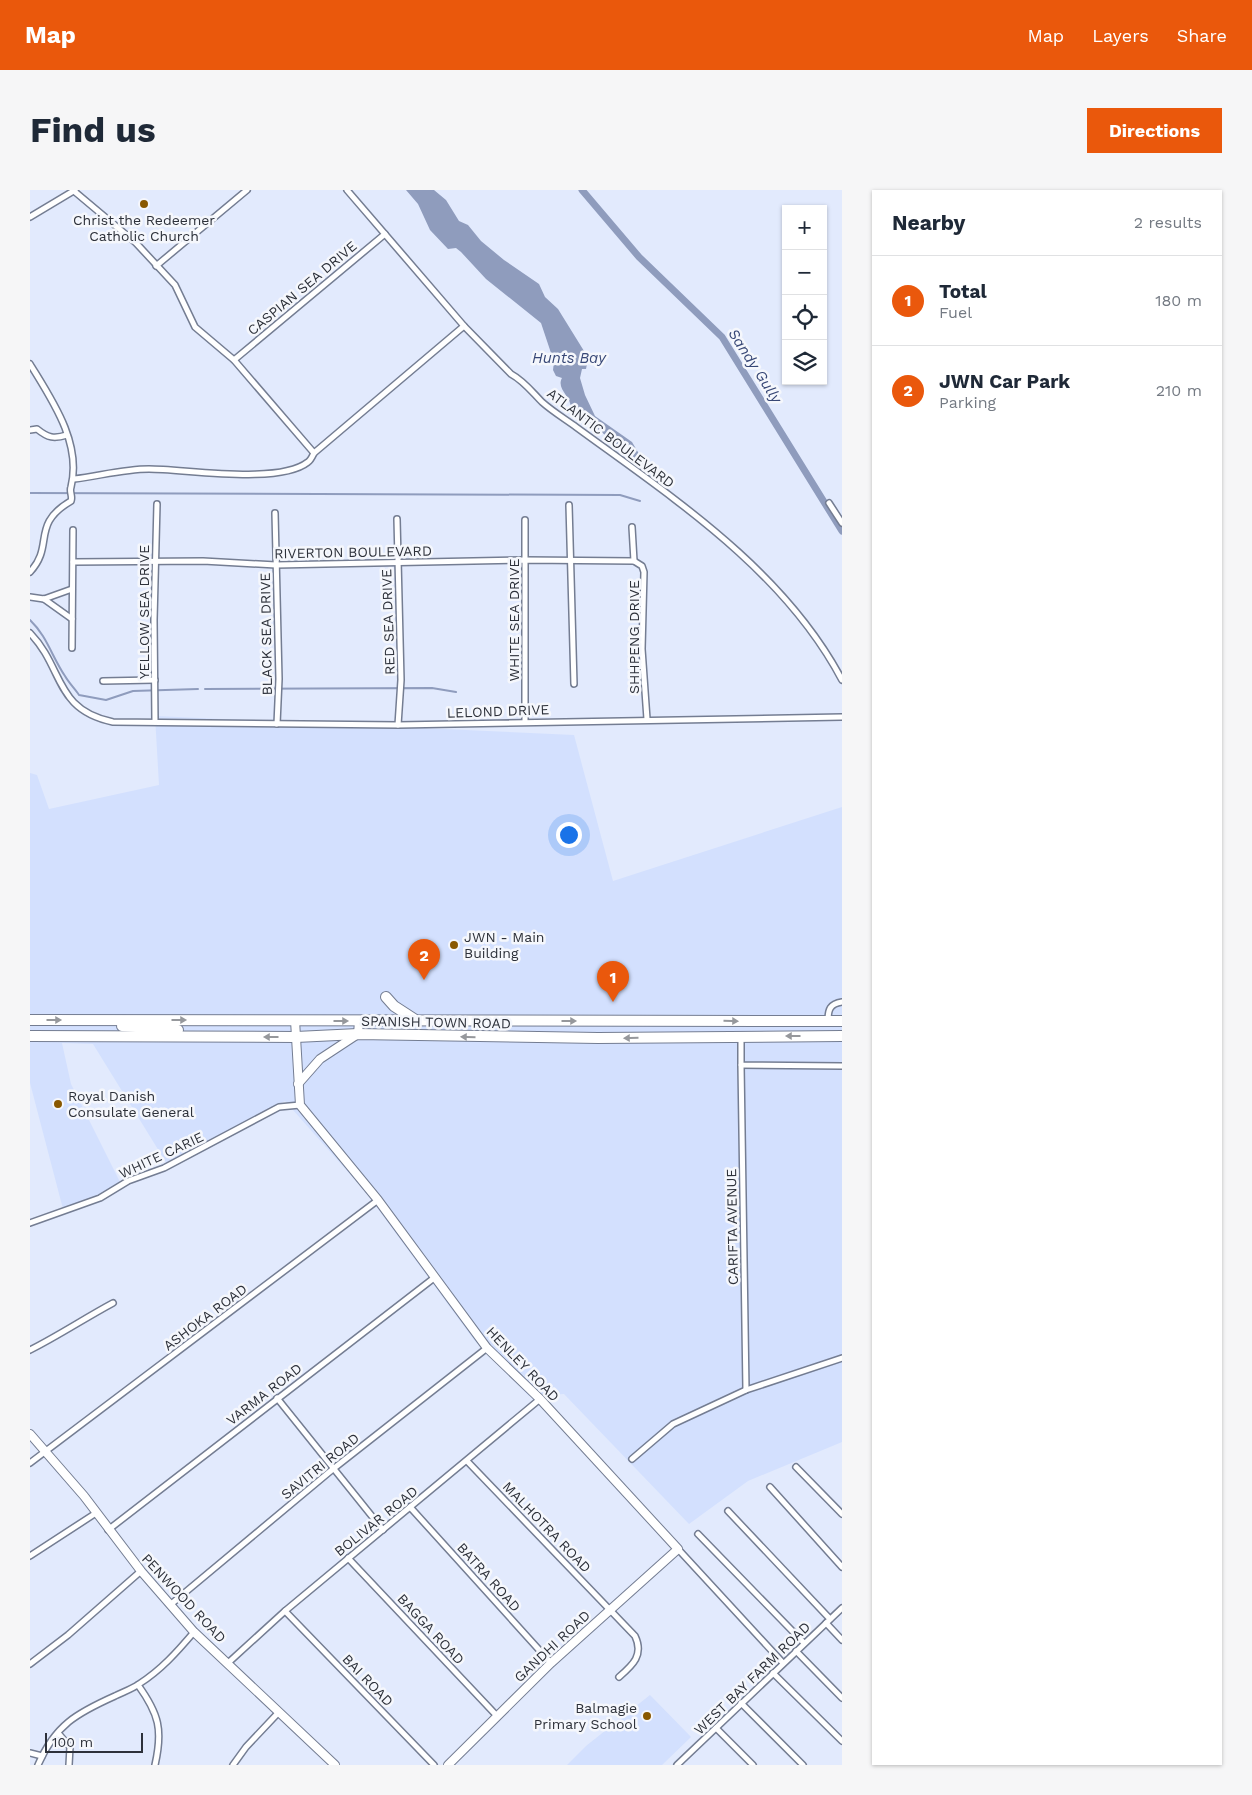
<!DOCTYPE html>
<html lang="en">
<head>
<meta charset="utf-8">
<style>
  :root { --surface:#fff; --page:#f6f6f7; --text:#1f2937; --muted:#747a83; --line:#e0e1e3; --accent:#ea580c }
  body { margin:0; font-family:"Work Sans",sans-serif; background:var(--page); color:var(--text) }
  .controls { position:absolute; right:15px; top:15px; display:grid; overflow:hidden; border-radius:0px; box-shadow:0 1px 4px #0004 }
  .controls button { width:45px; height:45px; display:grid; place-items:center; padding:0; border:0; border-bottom:1px solid var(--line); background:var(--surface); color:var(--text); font:25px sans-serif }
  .scale { position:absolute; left:15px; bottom:12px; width:98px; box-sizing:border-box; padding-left:5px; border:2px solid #2d313a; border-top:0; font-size:14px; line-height:18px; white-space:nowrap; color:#2d313a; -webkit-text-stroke:4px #f5f7fc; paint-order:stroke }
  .you { position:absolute; left:538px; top:644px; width:18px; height:18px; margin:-12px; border:4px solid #fff; border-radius:50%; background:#1a73e8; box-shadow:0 0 0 8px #1a73e833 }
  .badge { display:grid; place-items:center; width:32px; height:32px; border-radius:50%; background:var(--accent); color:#fff; font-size:16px; font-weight:700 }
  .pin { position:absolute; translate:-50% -41px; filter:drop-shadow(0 1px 2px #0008) }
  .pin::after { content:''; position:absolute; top:26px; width:18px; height:15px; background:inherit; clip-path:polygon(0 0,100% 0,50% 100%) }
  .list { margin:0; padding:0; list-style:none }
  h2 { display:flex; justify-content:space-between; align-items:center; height:65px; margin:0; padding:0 20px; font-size:21px }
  h2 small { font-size:16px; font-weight:400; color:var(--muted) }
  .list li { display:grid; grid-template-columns:32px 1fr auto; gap:15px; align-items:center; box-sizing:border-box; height:90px; padding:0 20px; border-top:1px solid var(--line) }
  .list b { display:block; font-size:19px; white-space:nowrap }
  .list p { margin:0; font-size:16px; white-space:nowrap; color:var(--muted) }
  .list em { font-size:16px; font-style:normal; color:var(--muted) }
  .icon { flex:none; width:28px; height:28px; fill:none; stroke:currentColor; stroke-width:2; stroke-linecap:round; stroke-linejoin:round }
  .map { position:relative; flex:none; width:812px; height:1575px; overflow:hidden; border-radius:0px }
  header { display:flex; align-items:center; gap:30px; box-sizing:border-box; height:70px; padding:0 25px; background:var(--accent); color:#fff }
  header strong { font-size:24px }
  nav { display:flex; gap:28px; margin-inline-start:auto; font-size:18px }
  .intro { display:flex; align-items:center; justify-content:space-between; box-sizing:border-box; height:120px; padding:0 30px }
  h1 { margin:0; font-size:35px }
  .button { padding:12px 22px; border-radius:0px; background:var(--accent); color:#fff; font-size:18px; font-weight:700 }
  main { display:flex; gap:30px; padding:0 30px }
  aside { flex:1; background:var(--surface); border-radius:0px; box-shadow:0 1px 4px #0004 }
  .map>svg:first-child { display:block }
</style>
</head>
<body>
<header>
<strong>Map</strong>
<nav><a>Map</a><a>Layers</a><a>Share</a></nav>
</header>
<div class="intro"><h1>Find us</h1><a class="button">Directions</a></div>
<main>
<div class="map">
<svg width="812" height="1575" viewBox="0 0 812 1575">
  <rect width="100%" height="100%" fill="#e2eafd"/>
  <g fill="#d3e0fe">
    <polygon points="125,526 544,545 583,691 812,617 812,1252 718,1291 659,1334 534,1204 499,1206 444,1150 334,1000 255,911 137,974 63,854 32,853 41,894 92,996 33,1019 0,893 0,583 7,585 19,619 129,595"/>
    <polygon points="620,1505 661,1547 632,1575 537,1575 556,1556"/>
  </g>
  <path fill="#8f9cbd" d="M376 0H404L416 10 429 31 438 35 451 51 474 70 509 94 515 107 528 119 554 161 557 174 556 179H552L550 188 555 205 565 226 602 252 618 279 541 218C541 206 526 199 532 188L526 186 523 180 524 172 511 133 456 89 431 62 426 58 418 59 400 40 388 14Z"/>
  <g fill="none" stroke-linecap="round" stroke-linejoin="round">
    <g stroke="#8f9cbd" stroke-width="2">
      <polyline points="0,303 590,305 610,311"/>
      <path d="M0 430C17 446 22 467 35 486 39 493 45 499 49 505L76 510 103 501 168 499"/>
      <polyline points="175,499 402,498 426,502"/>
    </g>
    <polyline stroke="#8f9cbd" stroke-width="7" points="552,0 609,67 692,147 812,341"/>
    <g stroke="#747d92" stroke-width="8">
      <g id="street">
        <path d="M317 0 434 136 481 184C494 191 502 202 512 212 522 221 535 229 546 237 643 308 754 380 812 490"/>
        <polyline points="44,1 106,53 145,95 165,137 204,170 284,263"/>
        <polyline points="0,27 45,0"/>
        <polyline points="126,76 217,0"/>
        <polyline points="204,170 355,44"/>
        <path d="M0 174C22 210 52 253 41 297 39 302 43 306 41 311 0 335 25 355 0 382"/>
        <path d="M0 240 7 239C18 248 24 249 37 245"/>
        <path d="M44 289C69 286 94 279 119 279 156 279 249 295 278 272 281 270 283 265 284 263L434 136"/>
        <polyline points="799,313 812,333"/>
        <polyline points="539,315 544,494"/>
        <polyline points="245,323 249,489 247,534"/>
        <polyline points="367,329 371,490 368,535"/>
        <polyline points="602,337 604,371"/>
        <polyline points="43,372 173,371 246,375 495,370 604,371 612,376 614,382 612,459 617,529"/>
        <polyline points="0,407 14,409 42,399"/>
        <polyline points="14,409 42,429"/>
        <path d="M0 443C34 478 24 520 83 532L368 535 812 527"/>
        <polyline points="42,458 43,340"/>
        <polyline points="73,491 125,490"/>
        <polyline points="495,531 495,330"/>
        <polyline points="125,532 124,430 127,314"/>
        <path d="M798 831C798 819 800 814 812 812"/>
        <polyline points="711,847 711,875 812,876"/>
        <polyline points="711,875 716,1200"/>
        <polyline points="0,1033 70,1008 98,991 134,978 249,917 270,915"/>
        <path d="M0 1160C28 1146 55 1128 83 1113"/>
        <polyline points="247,1208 353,1340"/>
        <polyline points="602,1269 643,1234 716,1200 812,1168"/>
        <path d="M437 1271 605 1446C614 1465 603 1475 589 1487"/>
        <polyline points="0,1273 348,1010"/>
        <polyline points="766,1277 812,1324"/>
        <polyline points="740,1297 812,1377"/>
        <polyline points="380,1317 521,1473"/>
        <polyline points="698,1321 800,1429"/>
        <polyline points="78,1340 404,1088"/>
        <polyline points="668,1344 774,1453"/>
        <polyline points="648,1359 753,1473"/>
        <polyline points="0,1366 66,1323"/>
        <polyline points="318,1368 467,1526"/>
        <polyline points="140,1415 303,1279 457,1158"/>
        <polyline points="255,1421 404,1575"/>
        <polyline points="796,1433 812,1450"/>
        <polyline points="766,1461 812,1508"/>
        <polyline points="198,1473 255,1421 510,1209"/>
        <polyline points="0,1474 38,1445 111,1381"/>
        <polyline points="743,1483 812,1551"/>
        <path d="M108 1495C129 1524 133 1540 125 1575"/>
        <polyline points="711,1513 773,1575"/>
        <polyline points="686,1538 723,1575"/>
        <polyline points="28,1543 40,1557 39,1575"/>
        <polyline points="0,1563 12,1566"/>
        <path d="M8 1575C25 1535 47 1523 85 1506 93 1502 102 1499 109 1494 131 1480 147 1462 164 1442"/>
        <polyline points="203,1575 216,1557 249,1522"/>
        <polyline points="647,1575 812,1418"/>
      </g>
    </g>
    <g stroke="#747d92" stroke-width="10">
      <g id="secondary">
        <polyline points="265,830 270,915 348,1010 457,1158 510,1209 648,1359 521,1473 418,1575"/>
        <polyline points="268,894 290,869 328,844 329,831"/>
        <polyline points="0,1244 54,1306 111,1381 164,1442 305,1575"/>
      </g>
    </g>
    <g stroke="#747d92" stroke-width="12">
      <g id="highway">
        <polyline points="356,807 364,816 384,829"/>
        <polyline points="0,830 812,831"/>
        <polyline points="92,836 148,840"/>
        <polyline points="0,846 266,847 328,844 568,848 812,846"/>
      </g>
    </g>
    <use href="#street" stroke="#fff" stroke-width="5"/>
    <use href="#secondary" stroke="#fff" stroke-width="8"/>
    <use href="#highway" stroke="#fff" stroke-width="10"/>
  </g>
  <defs><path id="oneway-solid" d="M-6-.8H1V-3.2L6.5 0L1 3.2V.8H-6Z" transform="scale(1.25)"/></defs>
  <g fill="#96989c">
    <use href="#oneway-solid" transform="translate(24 830)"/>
    <use href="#oneway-solid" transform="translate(149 830)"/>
    <use href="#oneway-solid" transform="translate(311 831)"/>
    <use href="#oneway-solid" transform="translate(539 831)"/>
    <use href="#oneway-solid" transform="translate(701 831) rotate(1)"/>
    <use href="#oneway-solid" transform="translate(763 846) rotate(180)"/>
    <use href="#oneway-solid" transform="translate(241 847) rotate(-180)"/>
    <use href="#oneway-solid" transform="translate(438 847) rotate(-179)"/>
    <use href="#oneway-solid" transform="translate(601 848) rotate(179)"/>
  </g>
  <g fill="#895800" stroke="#f5f7fc" stroke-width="2">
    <circle cx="114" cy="14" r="5"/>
    <circle cx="424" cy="755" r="5"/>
    <circle cx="28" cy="914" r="5"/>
    <circle cx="617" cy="1526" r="5"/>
  </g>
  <g text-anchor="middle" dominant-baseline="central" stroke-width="5" stroke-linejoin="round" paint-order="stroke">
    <g font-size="14" fill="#2d313a" stroke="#f5f7fc" text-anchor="start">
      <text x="114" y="30" text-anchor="middle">Christ the Redeemer<tspan x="114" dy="16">Catholic Church</tspan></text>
      <text x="434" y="747">JWN - Main<tspan x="434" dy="16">Building</tspan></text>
      <text x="38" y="906">Royal Danish<tspan x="38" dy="16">Consulate General</tspan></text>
      <text x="607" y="1518" text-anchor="end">Balmagie<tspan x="607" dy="16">Primary School</tspan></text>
    </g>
    <g font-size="14" fill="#2d313a" stroke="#f5f7fc">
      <text transform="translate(272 98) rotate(-40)">CASPIAN SEA DRIVE</text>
      <text transform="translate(581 248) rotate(37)">ATLANTIC BOULEVARD</text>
      <text transform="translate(323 362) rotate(-1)">RIVERTON BOULEVARD</text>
      <text transform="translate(114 422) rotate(-90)">YELLOW SEA DRIVE</text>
      <text transform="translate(484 430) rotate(-90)">WHITE SEA DRIVE</text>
      <text transform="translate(358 432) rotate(-92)">RED SEA DRIVE</text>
      <text transform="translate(236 444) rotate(-91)">BLACK SEA DRIVE</text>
      <text transform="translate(604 447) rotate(-90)">SHHPENG DRIVE</text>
      <text transform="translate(468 521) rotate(-2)">LELOND DRIVE</text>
      <text transform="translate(406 832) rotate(1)">SPANISH TOWN ROAD</text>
      <text transform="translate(131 965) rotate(-25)">WHITE CARIE</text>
      <text transform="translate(702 1037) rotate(-91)">CARIFTA AVENUE</text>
      <text transform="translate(175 1127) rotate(-37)">ASHOKA ROAD</text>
      <text transform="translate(493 1174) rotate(46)">HENLEY ROAD</text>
      <text transform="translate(234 1204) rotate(-38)">VARMA ROAD</text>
      <text transform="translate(290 1276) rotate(-39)">SAVITRI ROAD</text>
      <text transform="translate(346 1331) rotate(-39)">BOLIVAR ROAD</text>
      <text transform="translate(517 1337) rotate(46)">MALHOTRA ROAD</text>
      <text transform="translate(459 1387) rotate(48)">BATRA ROAD</text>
      <text transform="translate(154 1408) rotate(47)">PENWOOD ROAD</text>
      <text transform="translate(401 1439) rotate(47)">BAGGA ROAD</text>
      <text transform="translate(522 1456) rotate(-43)">GANDHI ROAD</text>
      <text transform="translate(722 1488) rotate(-44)">WEST BAY FARM ROAD</text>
      <text transform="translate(338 1490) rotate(46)">BAI ROAD</text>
    </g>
    <g font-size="15" font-style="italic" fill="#374776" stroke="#f5f7fc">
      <text x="539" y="168">Hunts Bay</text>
      <text transform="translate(725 176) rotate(57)">Sandy Gully</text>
    </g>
  </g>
</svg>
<div class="controls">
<button>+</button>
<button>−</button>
<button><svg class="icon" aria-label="locate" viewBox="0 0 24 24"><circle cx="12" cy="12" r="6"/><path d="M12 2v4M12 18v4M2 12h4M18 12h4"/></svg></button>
<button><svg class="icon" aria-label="layers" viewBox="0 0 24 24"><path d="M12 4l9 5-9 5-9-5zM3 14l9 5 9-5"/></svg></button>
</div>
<div class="scale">100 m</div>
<div class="you"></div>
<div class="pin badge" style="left:583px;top:812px">1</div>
<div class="pin badge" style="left:394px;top:790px">2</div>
</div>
<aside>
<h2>Nearby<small>2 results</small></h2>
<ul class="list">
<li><span class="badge">1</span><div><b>Total</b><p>Fuel</p></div><em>180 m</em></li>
<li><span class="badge">2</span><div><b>JWN Car Park</b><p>Parking</p></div><em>210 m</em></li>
</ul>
</aside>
</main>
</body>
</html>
